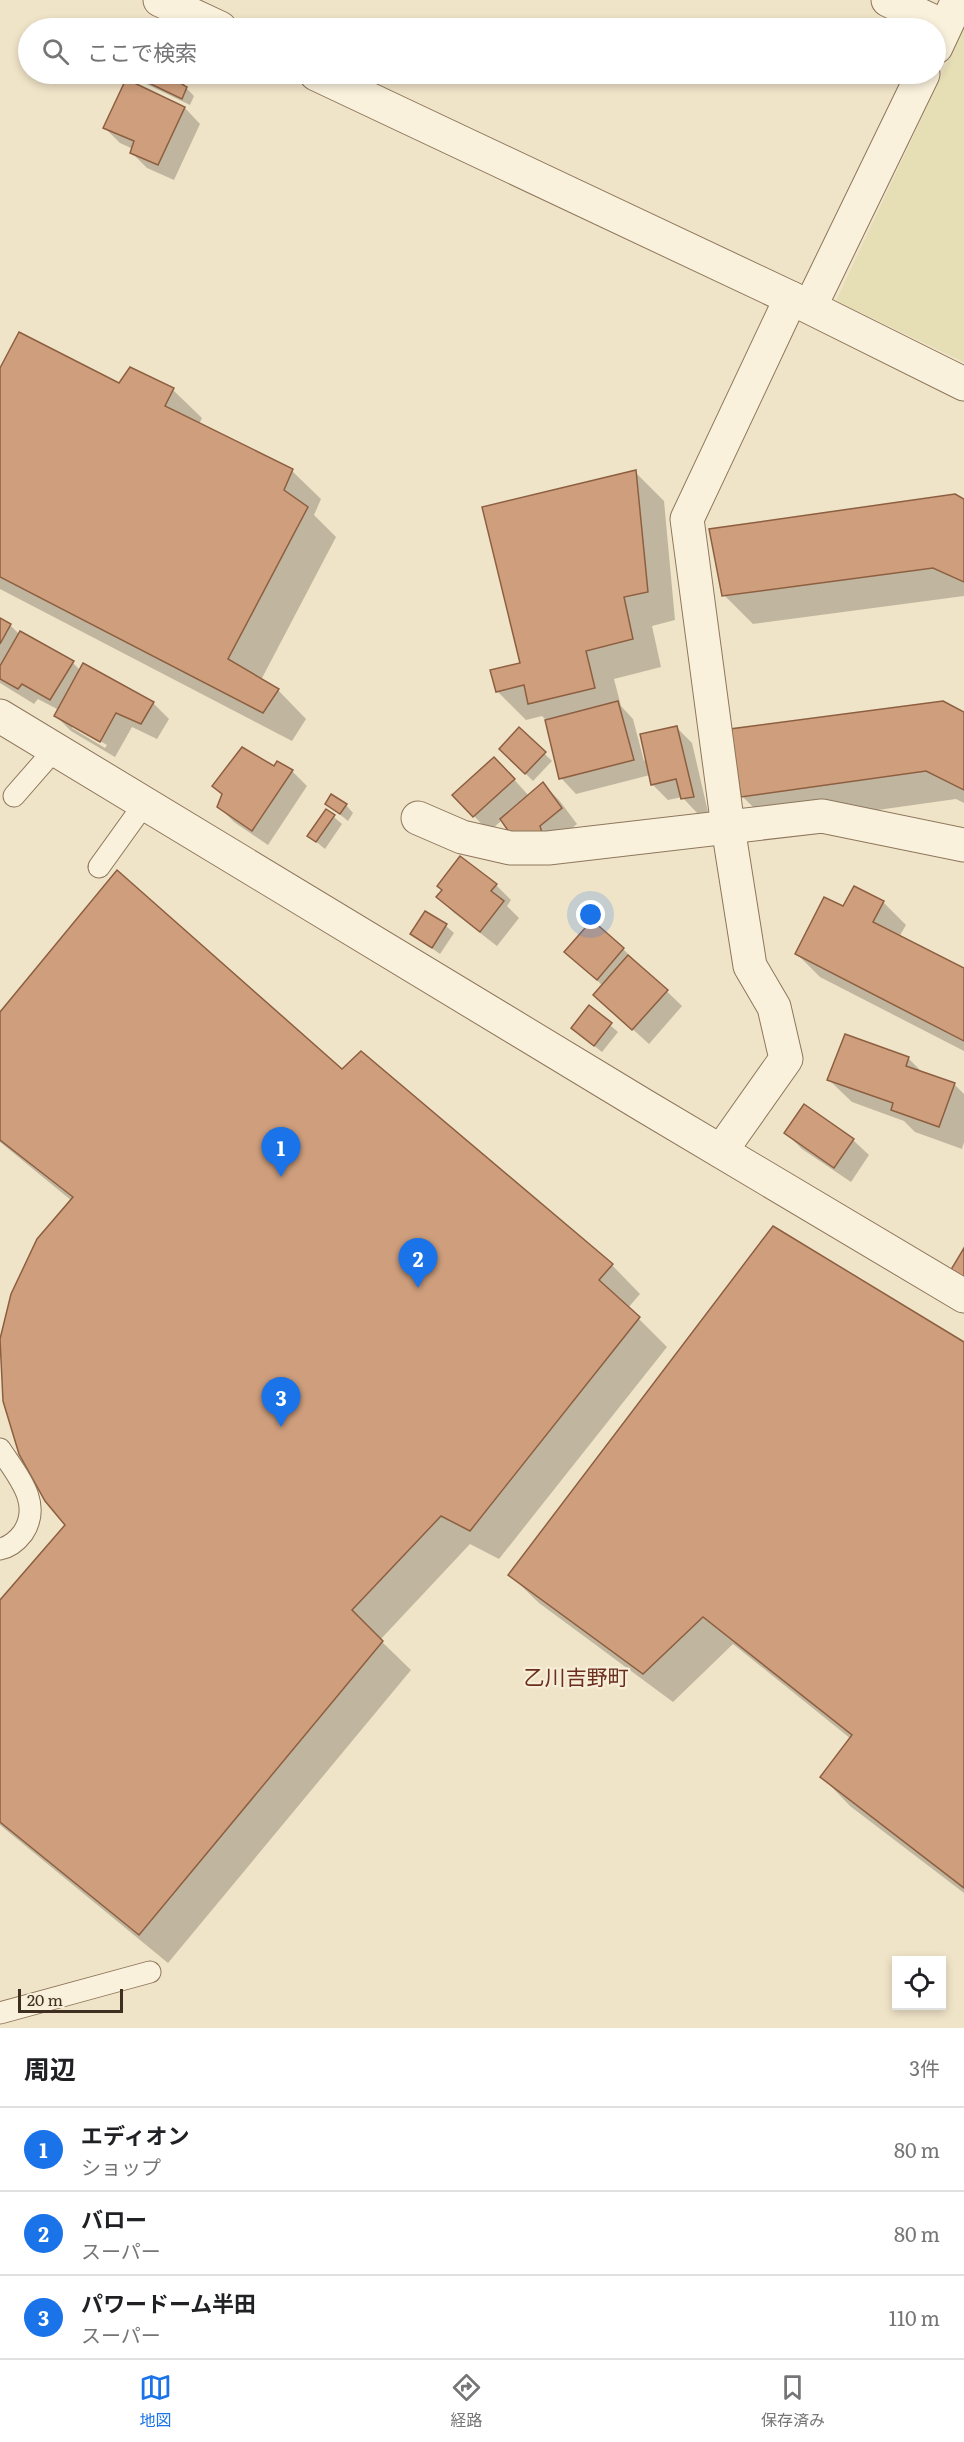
<!DOCTYPE html>
<html lang="ja">
<head>
<meta charset="utf-8">
<style>
  :root { --surface:#fff; --page:#f6f6f6; --text:#202124; --muted:#757577; --line:#e0e0e0; --accent:#1a73e8 }
  body { margin:0; font-family:Literata,"Noto Sans JP",serif; background:var(--page); color:var(--text) }
  .controls { position:absolute; right:18px; bottom:18px; display:grid; overflow:hidden; border-radius:0px; box-shadow:0 3px 9px #0003 }
  .controls button { width:54px; height:54px; display:grid; place-items:center; padding:0; border:0; border-bottom:2px solid var(--line); background:var(--surface); color:var(--text); font:30px sans-serif }
  .scale { position:absolute; left:18px; bottom:15px; width:105px; box-sizing:border-box; padding-left:6px; border:3px solid #3d2e20; border-top:0; font-size:16px; line-height:21px; white-space:nowrap; color:#3d2e20; -webkit-text-stroke:4px #f7eed8; paint-order:stroke }
  .you { position:absolute; left:591px; top:915px; width:21px; height:21px; margin:-15px; border:4px solid #fff; border-radius:50%; background:#1a73e8; box-shadow:0 0 0 9px #1a73e833 }
  .badge { display:grid; place-items:center; width:39px; height:39px; border-radius:50%; background:var(--accent); color:#fff; font-size:20px; font-weight:700 }
  .pin { position:absolute; translate:-50% -50px; filter:drop-shadow(0 2px 3px #0008) }
  .pin::after { content:''; position:absolute; top:32px; width:21px; height:18px; background:inherit; clip-path:polygon(0 0,100% 0,50% 100%) }
  .list { margin:0; padding:0; list-style:none }
  h2 { display:flex; justify-content:space-between; align-items:center; height:78px; margin:0; padding:0 24px; font-size:26px }
  h2 small { font-size:20px; font-weight:400; color:var(--muted) }
  .list li { display:grid; grid-template-columns:39px 1fr auto; gap:18px; align-items:center; box-sizing:border-box; height:84px; padding:0 24px; border-top:2px solid var(--line) }
  .list b { display:block; font-size:22px; white-space:nowrap }
  .list p { margin:0; font-size:20px; white-space:nowrap; color:var(--muted) }
  .list em { font-size:20px; font-style:normal; color:var(--muted) }
  .icon { flex:none; width:33px; height:33px; fill:none; stroke:currentColor; stroke-width:2; stroke-linecap:round; stroke-linejoin:round }
  .map { position:relative; flex:none; width:964px; height:2028px; overflow:hidden }
  .search { position:absolute; background:var(--surface); box-shadow:0 3px 9px #0003; left:18px; right:18px; top:18px; height:66px; display:flex; align-items:center; gap:15px; box-sizing:border-box; padding:0 21px; border-radius:33px; color:var(--muted); font-size:22px }
  .sheet { height:330px; background:var(--surface) }
  nav { display:flex; justify-content:space-around; align-items:center; box-sizing:border-box; height:84px; border-top:2px solid var(--line); background:var(--surface); font-size:16px; color:var(--muted) }
  nav a { display:grid; justify-items:center; gap:3px }
  nav .on { color:var(--accent) }
  .map>svg:first-child { display:block }
</style>
</head>
<body>
<div class="map">
<svg width="964" height="2028" viewBox="0 0 964 2028">
  <rect width="100%" height="100%" fill="#f0e4c8"/>
  <polygon fill="#e6deb5" points="964,28 964,362 836,301"/>
  <g fill="#0003" fill-rule="evenodd">
    <polygon points="132,74 177,74 173,81 186,88 194,96 190,105 140,81"/>
    <polygon points="185,108 200,124 174,180 147,168 132,153 133,149 120,143 105,128"/>
    <polygon points="0,372 173,390 202,418 199,424 292,471 321,499 314,515 336,537 261,680 278,690 306,719 292,741 0,589"/>
    <polygon points="635,472 664,501 675,620 652,626 661,667 614,679 621,706 633,719 644,761 676,727 692,743 708,812 698,814 682,797 668,800 653,785 650,775 576,794 561,778 547,721 542,716 526,720 497,691 522,664"/>
    <polygon points="964,500 964,596 753,624 724,595"/>
    <path d="M0 619 10 625 20 635 73 663 81 671 153 703 169 719 157 739 132 727 115 757 71 731 56 716 59 710 38 699 34 704 0 683ZM72 725 107 745 105 748 72 728Z"/>
    <polygon points="964,713 964,803 956,799 771,825 742,796"/>
    <polygon points="519,729 552,761 533,781 501,749"/>
    <polygon points="274,768 292,771 307,786 268,845 234,822 218,806 223,795 214,786"/>
    <polygon points="510,775 529,796 543,784 559,800 577,824 555,842 502,820 489,832 474,816"/>
    <polygon points="327,804 346,805 353,813 348,821"/>
    <polygon points="327,811 342,824 325,849 309,836"/>
    <polygon points="496,885 511,900 507,906 519,918 497,946 453,912 438,897"/>
    <polygon points="883,902 906,925 899,937 964,970 964,1051 820,977 797,954 844,908"/>
    <polygon points="446,926 454,933 440,954 412,934"/>
    <polygon points="623,949 682,1006 649,1044 595,995 603,986 566,952"/>
    <polygon points="589,1007 618,1032 602,1052 580,1035"/>
    <polygon points="0,1014 342,1071 612,1265 640,1294 628,1308 667,1347 499,1559 470,1544 380,1640 411,1670 168,1963 0,1825 0,1603 67,1525 72,1201 0,1142"/>
    <polygon points="908,1058 923,1073 954,1084 964,1094 964,1142 962,1149 915,1132 904,1121 852,1102 829,1080"/>
    <polygon points="786,1133 853,1140 869,1155 851,1182 802,1149"/>
    <polygon points="964,1343 964,1893 850,1806 822,1777 851,1739 733,1644 673,1702 539,1603 510,1575"/>
  </g>
  <g fill="#cf9f7d" stroke="#8d5f41" stroke-width="1.5">
    <polygon points="154,20 173,28 150,28"/>
    <polygon points="130,74 165,74 187,87 182,99"/>
    <polygon points="126,79 185,107 158,165 130,153 134,141 103,128"/>
    <polygon points="19,332 119,383 130,367 174,388 165,406 293,469 284,490 308,507 228,659 279,689 263,713 0,577 0,368"/>
    <polygon points="636,470 648,592 624,597 633,639 586,651 595,688 528,704 524,685 496,692 490,670 520,663 482,507"/>
    <polygon points="955,494 964,499 964,582 933,568 722,596 709,529"/>
    <polygon points="0,618 11,624 0,644"/>
    <polygon points="20,631 74,661 50,700 22,684 18,689 0,679 0,666"/>
    <polygon points="83,663 154,702 141,724 116,713 100,742 54,716"/>
    <polygon points="618,701 634,760 559,779 545,720"/>
    <polygon points="943,701 964,712 964,790 926,771 741,797 730,729"/>
    <polygon points="677,726 694,797 681,799 676,779 651,785 640,734"/>
    <polygon points="519,727 546,752 525,774 499,749"/>
    <polygon points="242,747 274,766 277,761 293,770 252,831 217,807 222,794 212,786"/>
    <polygon points="494,757 515,779 473,817 452,795"/>
    <polygon points="543,782 562,808 540,826 544,839 516,842 500,819"/>
    <polygon points="331,794 347,804 340,814 325,804"/>
    <polygon points="326,809 335,815 316,842 307,836"/>
    <polygon points="460,856 497,884 491,891 504,901 480,932 436,897 442,890 437,886"/>
    <polygon points="117,870 342,1069 361,1051 613,1264 599,1280 640,1317 470,1531 441,1516 352,1610 383,1641 139,1935 0,1822 0,1600 65,1525 45,1501 19,1454 3,1401 0,1339 11,1294 37,1239 73,1197 0,1140 0,1012"/>
    <polygon points="854,886 884,901 873,922 964,968 964,1041 795,954 824,897 843,906"/>
    <polygon points="425,911 447,924 432,948 410,934"/>
    <polygon points="592,920 624,948 597,980 564,952"/>
    <polygon points="628,955 668,990 632,1030 593,995"/>
    <polygon points="589,1005 612,1023 594,1046 571,1028"/>
    <polygon points="845,1034 909,1057 906,1066 955,1083 939,1127 891,1110 893,1103 827,1080"/>
    <polygon points="804,1104 854,1139 834,1168 784,1133"/>
    <polygon points="773,1226 964,1342 964,1888 820,1777 852,1735 703,1617 643,1674 508,1575"/>
    <polygon points="964,1248 964,1282 949,1273"/>
  </g>
  <g fill="none" stroke-linecap="round" stroke-linejoin="round">
    <g stroke="#8d765c" stroke-width="23">
      <g id="service">
        <polyline points="14,796 55,749"/>
        <polyline points="99,867 145,803"/>
        <path d="M0 1449C17 1475 43 1503 23 1533 17 1541 10 1547 0 1549"/>
        <polyline points="0,2013 150,1972"/>
      </g>
    </g>
    <g stroke="#8d765c" stroke-width="35">
      <g id="minor">
        <polyline points="160,0 220,28"/>
        <polyline points="888,0 945,27"/>
        <polyline points="936,47 958,0"/>
        <polyline points="316,74 791,298 964,384"/>
        <polyline points="810,307 923,74"/>
        <polyline points="0,716 643,1105 964,1296"/>
        <polyline points="418,818 462,837 510,848 548,848 822,816 964,845"/>
        <polyline points="721,1151 786,1059 774,1007 750,966 728,827 687,519 791,298"/>
      </g>
    </g>
    <use href="#service" stroke="#faf1dc" stroke-width="21"/>
    <use href="#minor" stroke="#faf1dc" stroke-width="33"/>
  </g>
  <g text-anchor="middle" dominant-baseline="central" stroke-width="4.5" stroke-linejoin="round" paint-order="stroke">
    <g font-size="21" fill="#6b2e1e" stroke="#f7eed8">
      <text x="576" y="1675">乙川吉野町</text>
    </g>
  </g>
</svg>
<div class="controls">
<button><svg class="icon" aria-label="locate" viewBox="0 0 24 24"><circle cx="12" cy="12" r="6"/><path d="M12 2v4M12 18v4M2 12h4M18 12h4"/></svg></button>
</div>
<div class="scale">20 m</div>
<div class="you"></div>
<div class="pin badge" style="left:281px;top:1177px">1</div>
<div class="pin badge" style="left:418px;top:1288px">2</div>
<div class="pin badge" style="left:281px;top:1427px">3</div>
<div class="search"><svg class="icon" aria-label="search" viewBox="0 0 24 24"><circle cx="10" cy="10" r="6"/><path d="M15 15l6 6"/></svg>ここで検索</div>
</div>
<section class="sheet">
<h2>周辺<small>3件</small></h2>
<ul class="list">
<li><span class="badge">1</span><div><b>エディオン</b><p>ショップ</p></div><em>80 m</em></li>
<li><span class="badge">2</span><div><b>バロー</b><p>スーパー</p></div><em>80 m</em></li>
<li><span class="badge">3</span><div><b>パワードーム半田</b><p>スーパー</p></div><em>110 m</em></li>
</ul>
</section>
<nav>
<a class="on"><svg class="icon" aria-label="map" viewBox="0 0 24 24"><path d="M3 6l6-2 6 2 6-2v14l-6 2-6-2-6 2zM9 4v14M15 6v14"/></svg>地図</a>
<a><svg class="icon" aria-label="directions" viewBox="0 0 24 24"><path d="M12 3l9 9-9 9-9-9zM9 14v-3h6M13 9l2 2-2 2"/></svg>経路</a>
<a><svg class="icon" aria-label="saved" viewBox="0 0 24 24"><path d="M7 4h10v16l-5-4-5 4z"/></svg>保存済み</a>
</nav>
</body>
</html>
